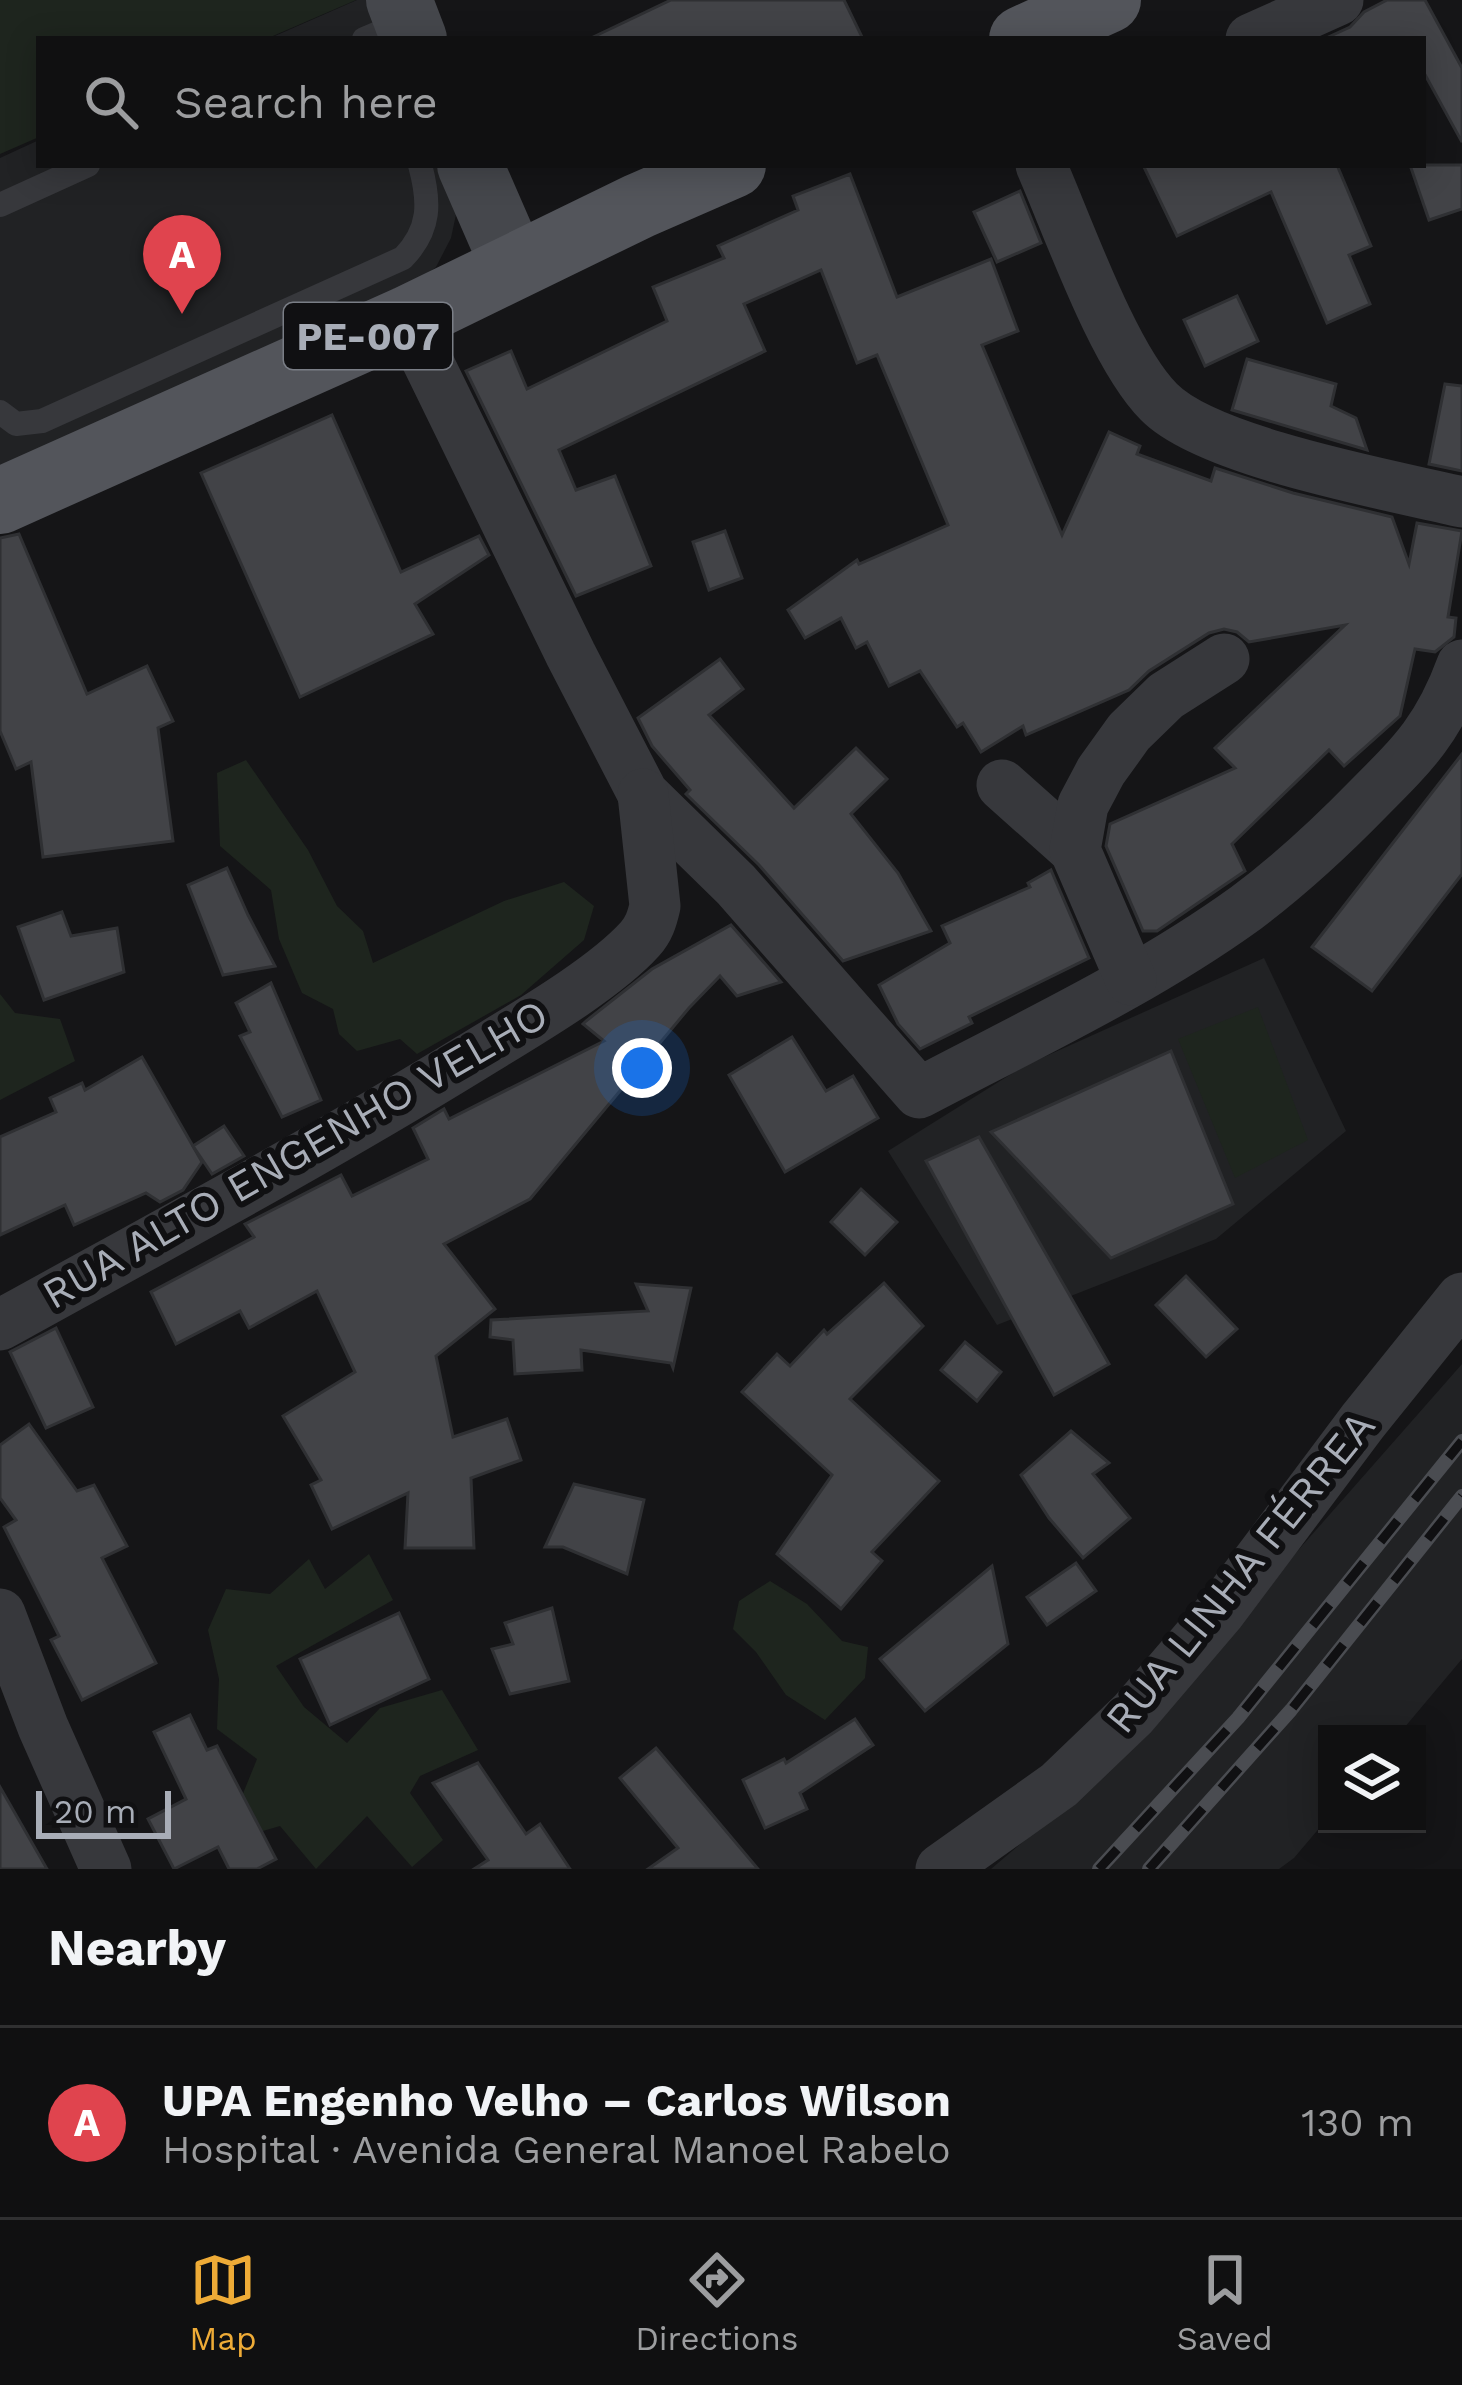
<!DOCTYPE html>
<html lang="en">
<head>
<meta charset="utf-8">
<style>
  :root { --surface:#101011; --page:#1e1e1f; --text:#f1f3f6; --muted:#9c9d9f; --line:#303031; --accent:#eeab37 }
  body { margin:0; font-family:"Work Sans",sans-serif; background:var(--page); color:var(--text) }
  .controls { position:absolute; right:36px; bottom:36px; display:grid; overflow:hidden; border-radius:0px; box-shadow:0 6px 30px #0003 }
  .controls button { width:108px; height:108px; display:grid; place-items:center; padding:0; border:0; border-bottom:3px solid var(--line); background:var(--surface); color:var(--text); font:60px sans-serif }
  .scale { position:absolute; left:36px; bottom:30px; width:135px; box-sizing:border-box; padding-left:12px; border:6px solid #a8adb7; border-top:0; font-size:33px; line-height:42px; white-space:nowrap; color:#a8adb7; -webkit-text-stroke:9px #101012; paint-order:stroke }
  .you { position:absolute; left:642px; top:1068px; width:42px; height:42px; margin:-30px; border:9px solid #fff; border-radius:50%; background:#1a73e8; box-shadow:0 0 0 18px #1a73e833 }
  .badge { display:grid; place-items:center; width:78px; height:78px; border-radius:50%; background:var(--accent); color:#fff; font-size:39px; font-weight:700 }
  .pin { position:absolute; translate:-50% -99px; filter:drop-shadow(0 3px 6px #0008) }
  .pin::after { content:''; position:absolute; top:63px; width:42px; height:36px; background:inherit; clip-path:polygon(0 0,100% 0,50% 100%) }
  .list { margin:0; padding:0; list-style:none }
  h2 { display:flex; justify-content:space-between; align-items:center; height:156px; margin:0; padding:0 48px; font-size:51px }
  h2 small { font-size:39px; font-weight:400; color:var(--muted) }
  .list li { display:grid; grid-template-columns:78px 1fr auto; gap:36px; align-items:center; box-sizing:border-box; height:192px; padding:0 48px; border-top:3px solid var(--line) }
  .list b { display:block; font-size:45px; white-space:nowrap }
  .list p { margin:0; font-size:39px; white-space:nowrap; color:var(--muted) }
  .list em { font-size:39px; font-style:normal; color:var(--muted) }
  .icon { flex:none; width:66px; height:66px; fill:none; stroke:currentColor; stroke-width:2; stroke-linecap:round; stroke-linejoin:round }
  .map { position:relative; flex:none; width:1462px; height:1869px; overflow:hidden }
  .search { position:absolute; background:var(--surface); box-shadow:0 6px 30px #0003; left:36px; right:36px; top:36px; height:132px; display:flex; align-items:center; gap:30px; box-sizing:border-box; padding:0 42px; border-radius:0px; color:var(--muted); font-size:45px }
  .sheet { height:348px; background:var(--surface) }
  nav { display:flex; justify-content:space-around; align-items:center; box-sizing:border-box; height:168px; border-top:3px solid var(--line); background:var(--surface); font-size:33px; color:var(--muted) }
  nav a { display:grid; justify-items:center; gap:6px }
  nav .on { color:var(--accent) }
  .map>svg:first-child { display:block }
</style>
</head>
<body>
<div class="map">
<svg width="1462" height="1869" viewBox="0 0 1462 1869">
  <rect width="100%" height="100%" fill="#151517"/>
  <g fill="#212224">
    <polygon points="357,0 381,0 396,39 268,39"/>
    <polygon points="39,140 39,165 450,165 458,205 451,238 436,267 410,288 0,474 0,158"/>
    <polygon points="1264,958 1346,1131 1216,1239 997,1325 888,1151 1024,1066"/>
    <polygon points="1462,1364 1462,1659 1399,1734 1327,1734 1327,1819 1294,1858 1279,1869 991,1869 1097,1779"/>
  </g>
  <g fill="#1e251e">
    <polygon points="0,0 356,0 266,39 39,39 39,137 0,154"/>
    <polygon points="246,760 308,850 337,906 363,931 373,963 504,901 564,882 594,906 584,940 521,995 417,1054 400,1039 357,1051 339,1034 333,1009 302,993 279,939 271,890 220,846 217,773"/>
    <polygon points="0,994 15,1013 60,1019 75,1061 0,1100"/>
    <polygon points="1258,1007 1308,1140 1235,1178 1178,1039"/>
    <polygon points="369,1554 393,1600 276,1666 304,1707 347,1743 380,1708 442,1690 478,1750 420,1776 410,1793 443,1840 412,1867 367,1816 316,1869 280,1826 256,1833 242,1796 257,1759 217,1729 219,1679 208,1630 226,1589 270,1594 309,1559 325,1589"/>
    <polygon points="770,1581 807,1604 842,1641 868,1647 865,1678 825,1720 786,1695 756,1652 733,1629 739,1601"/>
  </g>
  <g fill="#424347" stroke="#2f3033" stroke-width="3">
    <polygon points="671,0 844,0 863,39 589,39"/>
    <polygon points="1387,0 1425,0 1462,68 1462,142 1423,71 1423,39 1324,39 1350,27 1364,12"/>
    <polygon points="1143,165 1337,165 1371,246 1349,255 1370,304 1327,323 1271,192 1177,236"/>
    <polygon points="1410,165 1462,165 1462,209 1429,220"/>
    <polygon points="850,174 897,297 991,259 1018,331 982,345 1062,535 1109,432 1140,446 1137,454 1211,481 1215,468 1293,493 1392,517 1409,564 1417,523 1462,531 1448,617 1456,618 1454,637 1435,652 1415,649 1400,716 1344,766 1329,750 1232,844 1245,871 1157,931 1143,931 1106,846 1110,824 1235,768 1215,748 1345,625 1249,642 1237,632 1224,629 1209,633 1149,671 1129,690 1026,735 1023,726 981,752 963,723 957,727 920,671 889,686 867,642 856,648 841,618 805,638 788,610 857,560 859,564 948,525 877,355 857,363 821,270 744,304 765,351 559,450 576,490 615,476 651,566 576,596 466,371 511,351 527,389 667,321 653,287 724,258 718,246 798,210 793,196"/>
    <polygon points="1020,191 1041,243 997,262 974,212"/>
    <polygon points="1237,296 1258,341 1205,366 1184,320"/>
    <polygon points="1247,359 1336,384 1331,406 1356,418 1367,450 1232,410"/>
    <polygon points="1445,384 1462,386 1462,471 1429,464"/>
    <polygon points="332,415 401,572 479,536 489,555 415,604 433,634 300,697 201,473"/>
    <polygon points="725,531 742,578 709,590 693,542"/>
    <polygon points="19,534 87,694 147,666 173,721 158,728 173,841 43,857 31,762 16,769 0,731 0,538"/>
    <polygon points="720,659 743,689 709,715 794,808 856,748 887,779 851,814 898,873 931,931 843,961 759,865 686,794 690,790 652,746 638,718"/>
    <polygon points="1462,754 1462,874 1372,991 1312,947"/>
    <polygon points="227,868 248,915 275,966 223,975 188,885"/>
    <polygon points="1051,870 1089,958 969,1017 972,1023 920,1049 898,1024 879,985 950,943 942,926 1030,887 1028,883"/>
    <polygon points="62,912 71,936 117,928 124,972 44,1000 18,927"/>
    <polygon points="731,925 781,982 737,996 720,976 689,1008 530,1199 444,1244 495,1309 436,1356 453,1437 507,1419 521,1460 471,1478 474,1548 405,1548 408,1493 332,1529 311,1485 321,1480 283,1416 355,1372 317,1291 249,1328 240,1311 176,1344 151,1292 254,1237 245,1224 341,1175 352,1196 428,1159 413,1128 444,1109 449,1119 604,1041 583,1024 586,1021 652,969"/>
    <polygon points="271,983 321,1100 282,1117 240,1036 250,1032 236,1003"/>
    <polygon points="792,1037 826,1091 853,1076 878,1118 785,1172 729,1075"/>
    <polygon points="1171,1051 1233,1204 1111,1258 991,1132"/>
    <polygon points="142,1057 202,1162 183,1190 160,1202 146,1193 74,1225 65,1205 0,1235 0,1137 56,1112 50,1098 82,1083 85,1090"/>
    <polygon points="224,1126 244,1156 212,1174 193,1146"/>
    <polygon points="979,1137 1109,1364 1054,1395 926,1161"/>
    <polygon points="861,1189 897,1222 865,1255 831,1222"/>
    <polygon points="1186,1276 1237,1329 1206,1357 1156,1305"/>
    <polygon points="884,1283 923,1326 850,1399 939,1481 872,1552 882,1561 841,1609 777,1554 832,1475 742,1392 777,1354 790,1366 824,1330 827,1334"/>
    <polygon points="636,1284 691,1288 673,1368 671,1363 581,1350 582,1370 515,1374 513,1340 490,1337 491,1320 648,1311"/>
    <polygon points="56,1328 93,1407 46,1428 10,1352"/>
    <polygon points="965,1342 1001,1372 977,1401 941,1370"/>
    <polygon points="29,1424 77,1491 94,1485 127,1546 102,1558 156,1663 82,1700 51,1640 59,1636 4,1527 16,1520 0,1498 0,1445"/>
    <polygon points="1071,1431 1109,1463 1093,1474 1130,1518 1083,1558 1049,1518 1021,1475"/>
    <polygon points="574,1484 644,1500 627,1574 563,1547 545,1547"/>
    <polygon points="1076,1563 1096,1591 1047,1625 1027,1597"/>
    <polygon points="992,1566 1008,1644 925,1711 880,1659"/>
    <polygon points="552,1608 569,1681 510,1694 492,1649 513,1644 505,1623"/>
    <polygon points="399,1613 429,1679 330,1725 300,1659"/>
    <polygon points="190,1715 207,1750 217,1746 276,1859 257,1869 229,1869 218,1847 174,1869 148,1819 186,1799 154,1732"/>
    <polygon points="855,1719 873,1745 800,1793 807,1809 765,1828 743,1780 784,1759 786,1763"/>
    <polygon points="656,1748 758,1869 648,1869 678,1848 620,1778"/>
    <polygon points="478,1763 526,1834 540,1824 570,1869 474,1869 488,1860 433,1783"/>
    <polygon points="0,1787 47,1869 0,1869"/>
  </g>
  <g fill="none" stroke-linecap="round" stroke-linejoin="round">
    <g stroke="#37383c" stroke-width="24">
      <polyline points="364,39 404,22"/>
      <polyline points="0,205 88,165"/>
      <path d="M0 412 16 424 42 421 403 258C431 229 430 202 420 165"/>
    </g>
    <g stroke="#37383c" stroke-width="51">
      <polyline points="1251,39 1338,0"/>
      <path d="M1041 165C1069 229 1113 356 1159 402 1208 452 1390 485 1462 502"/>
      <path d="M407 319 571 655 643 794 736 885 919 1093C1029 1035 1145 981 1246 908 1290 875 1331 837 1369 798 1415 752 1439 728 1462 665"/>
      <polyline points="1002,785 1075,850"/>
      <polyline points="1131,980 1075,850 1083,805 1101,771 1129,732 1166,696 1224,659"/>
      <path d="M0 1325C157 1238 316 1153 469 1059 519 1028 602 981 640 939 649 929 652 919 655 906L643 794"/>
      <polyline points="0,1614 43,1727 106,1869"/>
      <polyline points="941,1869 1059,1785 1133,1714 1220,1612 1363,1421 1462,1298"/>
    </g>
    <g stroke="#45474c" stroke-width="66">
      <polyline points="399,0 414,39"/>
      <polyline points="470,165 514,266"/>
    </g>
    <g stroke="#53555b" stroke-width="66">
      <polyline points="1022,39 1108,0"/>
      <polyline points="0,501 407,319 639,206 733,165"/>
    </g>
    <g stroke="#4a4c51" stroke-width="14">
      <g id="rail">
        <polyline points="1099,1869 1238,1718 1462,1441"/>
        <polyline points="1149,1869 1291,1710 1462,1496"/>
      </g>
    </g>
    <use href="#rail" stroke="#101012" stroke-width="9" stroke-dasharray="27" stroke-linecap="butt"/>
  </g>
  <g text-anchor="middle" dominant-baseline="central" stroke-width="12" stroke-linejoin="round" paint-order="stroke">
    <rect fill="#101012" stroke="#7a7e86" stroke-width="3" x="284" y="303" width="168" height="66" rx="9"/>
    <g font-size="39" font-weight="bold" fill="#a8adb7">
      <text x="368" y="336">PE-007</text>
    </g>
    <g font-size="42" fill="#a8adb7" stroke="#101012">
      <text transform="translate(295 1154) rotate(-30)">RUA ALTO ENGENHO VELHO</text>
      <text transform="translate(1240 1572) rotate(-51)">RUA LINHA FÉRREA</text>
    </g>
  </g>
</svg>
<div class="controls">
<button><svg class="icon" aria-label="layers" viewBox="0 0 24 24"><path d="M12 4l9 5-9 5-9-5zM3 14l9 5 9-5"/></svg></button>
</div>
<div class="scale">20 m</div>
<div class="you"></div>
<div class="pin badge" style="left:182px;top:314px;background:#e0444e">A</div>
<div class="search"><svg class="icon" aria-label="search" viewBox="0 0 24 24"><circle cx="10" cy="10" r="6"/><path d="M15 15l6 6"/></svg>Search here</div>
</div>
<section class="sheet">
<h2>Nearby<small></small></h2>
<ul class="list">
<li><span class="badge" style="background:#e0444e">A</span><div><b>UPA Engenho Velho – Carlos Wilson</b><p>Hospital · Avenida General Manoel Rabelo</p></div><em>130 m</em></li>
</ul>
</section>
<nav>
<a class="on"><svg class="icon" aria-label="map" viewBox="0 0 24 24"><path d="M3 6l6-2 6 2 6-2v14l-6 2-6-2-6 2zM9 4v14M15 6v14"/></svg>Map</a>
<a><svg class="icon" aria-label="directions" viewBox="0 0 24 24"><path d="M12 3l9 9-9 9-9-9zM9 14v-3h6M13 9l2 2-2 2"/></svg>Directions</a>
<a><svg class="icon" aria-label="saved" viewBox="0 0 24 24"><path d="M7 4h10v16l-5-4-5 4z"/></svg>Saved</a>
</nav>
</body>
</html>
